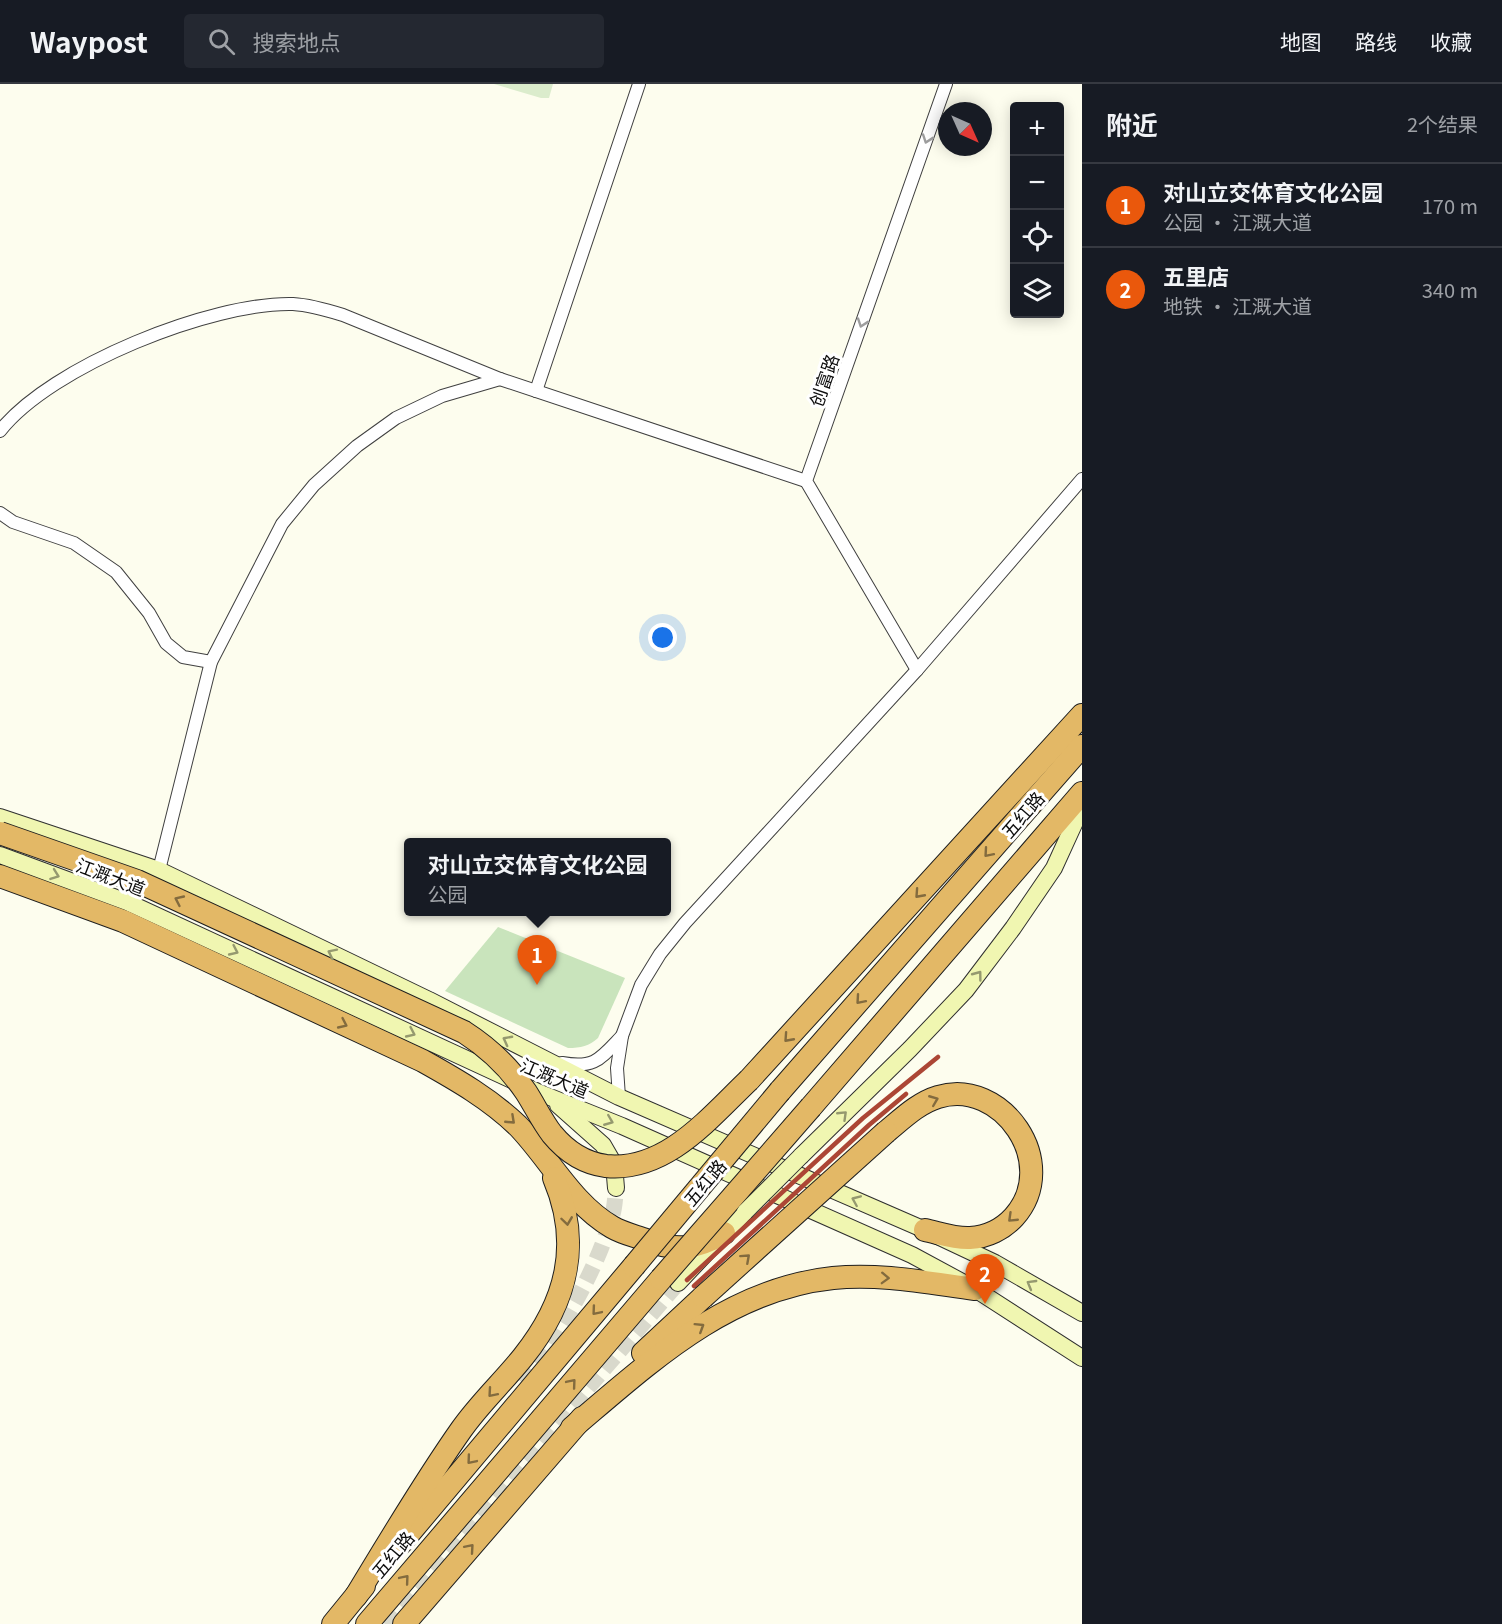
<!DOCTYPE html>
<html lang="zh">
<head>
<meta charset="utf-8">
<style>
  :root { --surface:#171b24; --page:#242831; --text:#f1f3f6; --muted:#9ea1a6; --line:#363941; --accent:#ea580c }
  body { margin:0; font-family:Georgia,"Noto Sans SC",serif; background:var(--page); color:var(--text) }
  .controls { position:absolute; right:18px; top:18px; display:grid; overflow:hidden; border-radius:6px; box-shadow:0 3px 15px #0003 }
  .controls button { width:54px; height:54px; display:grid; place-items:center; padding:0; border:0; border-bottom:2px solid var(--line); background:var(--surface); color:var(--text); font:30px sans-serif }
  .compass { position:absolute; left:938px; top:18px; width:54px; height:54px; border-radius:50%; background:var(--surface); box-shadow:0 3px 15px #0003; rotate:135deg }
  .you { position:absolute; left:663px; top:554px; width:21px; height:21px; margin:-15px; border:4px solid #fff; border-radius:50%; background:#1a73e8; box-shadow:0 0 0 9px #1a73e833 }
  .badge { display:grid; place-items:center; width:39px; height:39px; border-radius:50%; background:var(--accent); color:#fff; font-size:20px; font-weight:700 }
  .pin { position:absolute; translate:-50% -50px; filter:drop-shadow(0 2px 3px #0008) }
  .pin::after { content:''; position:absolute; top:32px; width:21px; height:18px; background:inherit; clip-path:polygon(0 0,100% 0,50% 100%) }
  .popup { position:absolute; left:404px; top:754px; width:267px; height:78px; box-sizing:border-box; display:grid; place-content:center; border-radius:6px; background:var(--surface); filter:drop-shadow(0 2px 4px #0005); font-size:20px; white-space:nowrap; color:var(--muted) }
  .popup b { font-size:22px; color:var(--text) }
  .popup::after { content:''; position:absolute; left:50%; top:100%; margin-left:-12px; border:12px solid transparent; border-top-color:var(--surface) }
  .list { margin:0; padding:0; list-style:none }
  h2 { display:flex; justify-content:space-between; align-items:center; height:78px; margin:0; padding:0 24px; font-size:26px }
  h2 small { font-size:20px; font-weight:400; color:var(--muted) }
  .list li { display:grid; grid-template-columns:39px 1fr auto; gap:18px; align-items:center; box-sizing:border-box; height:84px; padding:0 24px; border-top:2px solid var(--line) }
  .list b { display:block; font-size:22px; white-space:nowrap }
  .list p { margin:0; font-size:20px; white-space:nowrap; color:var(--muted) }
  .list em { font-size:20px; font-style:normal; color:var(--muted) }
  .icon { flex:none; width:33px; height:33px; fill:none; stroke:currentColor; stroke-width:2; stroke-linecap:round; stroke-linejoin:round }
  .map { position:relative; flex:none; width:1082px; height:1540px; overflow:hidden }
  header { display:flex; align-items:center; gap:36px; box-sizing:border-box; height:84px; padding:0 30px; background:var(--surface); border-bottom:2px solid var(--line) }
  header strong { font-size:28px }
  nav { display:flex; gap:33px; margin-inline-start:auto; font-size:21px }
  .search { width:420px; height:54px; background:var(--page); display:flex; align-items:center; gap:15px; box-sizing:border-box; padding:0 21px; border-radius:6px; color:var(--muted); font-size:22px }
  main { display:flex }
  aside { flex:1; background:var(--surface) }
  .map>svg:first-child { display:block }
</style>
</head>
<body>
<header>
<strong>Waypost</strong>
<div class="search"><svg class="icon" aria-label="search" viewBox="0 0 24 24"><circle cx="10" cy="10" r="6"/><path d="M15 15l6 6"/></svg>搜索地点</div>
<nav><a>地图</a><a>路线</a><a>收藏</a></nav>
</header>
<main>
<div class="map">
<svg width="1082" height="1540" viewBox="0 0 1082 1540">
  <rect width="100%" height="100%" fill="#fdfdee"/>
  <path fill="#c9e4bc" d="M498 843 625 894 598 954C589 962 581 964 568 964L445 907Z"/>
  <polygon fill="#dbeccc" points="494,0 553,0 549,14 541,14"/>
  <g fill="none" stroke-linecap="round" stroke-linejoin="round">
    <g stroke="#d9d9cc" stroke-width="16" stroke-dasharray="16 8" stroke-linecap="butt">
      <path d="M523 1299C559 1248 595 1192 612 1132 615 1123 615 1113 616 1104"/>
      <polyline points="385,1540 678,1199"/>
    </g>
    <g stroke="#404040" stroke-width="14">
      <g id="street">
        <polyline points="536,307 639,0"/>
        <path d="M0 347C51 282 212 218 293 220 310 221 327 226 343 231L500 295 806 397"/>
        <polyline points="0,429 13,438 74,459 116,488 149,529 166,559 183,573 211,578"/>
        <polyline points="917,586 806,397 946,0"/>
        <polyline points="159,786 211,578 282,440 314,401 357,362 396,334 442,312 500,295"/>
        <polyline points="622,952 641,901 660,870 685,839 917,586 1082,395"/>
        <path d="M562 979C595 985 600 975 622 952L617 984 619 1013"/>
      </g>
    </g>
    <g stroke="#2f2f2f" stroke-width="18">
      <g id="secondary">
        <polyline points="0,733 159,786 429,916 619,1013 925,1146 995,1179 1082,1229"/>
        <polyline points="0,771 127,818 540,1009 622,1042 912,1171 975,1205 1082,1274"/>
        <polyline points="558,1021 603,1061 614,1080 616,1104"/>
        <polyline points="801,1072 910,965 966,906 1013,844 1054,784 1075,738 1082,730"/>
        <polyline points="678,1199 745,1128"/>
      </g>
    </g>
    <g stroke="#1e1e1e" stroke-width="24">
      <g id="highway">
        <path d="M0 792 123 837 423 977C457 996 490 1015 518 1042 549 1074 572 1120 612 1143 622 1149 635 1152 646 1156 677 1168 696 1165 724 1149"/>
        <polyline points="749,996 1082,631"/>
        <polyline points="780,1007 1082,662"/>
        <polyline points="811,1023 1082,709"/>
        <path d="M886 1048C902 1035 918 1019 938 1013 1001 993 1062 1079 1014 1133 1003 1145 987 1153 970 1154 956 1155 939 1149 925 1146"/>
        <polyline points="643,1269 703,1213"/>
        <path d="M572 1344C650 1278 727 1205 833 1194 880 1189 929 1199 975 1205"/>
        <polyline points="401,1459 634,1182"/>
        <path d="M356 1512C390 1456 423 1400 461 1346 479 1320 503 1298 523 1273 567 1218 582 1160 554 1094"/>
        <polyline points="333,1540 364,1502"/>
        <polyline points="367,1540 661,1195"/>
        <polyline points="404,1540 582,1334"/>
      </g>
    </g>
    <use href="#street" stroke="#fff" stroke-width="12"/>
    <use href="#secondary" stroke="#f0f6b1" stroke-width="16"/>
    <use href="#highway" stroke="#e3b866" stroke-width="22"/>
    <g stroke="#ac4635" stroke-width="4.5">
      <polyline points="687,1196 863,1034 938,973"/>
      <polyline points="694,1202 869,1041 906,1010"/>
    </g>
    <g stroke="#2f2f2f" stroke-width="18" stroke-linecap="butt">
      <polyline id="secondary-bridge" points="745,1128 801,1072"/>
    </g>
    <g stroke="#1e1e1e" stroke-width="24" stroke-linecap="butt">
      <g id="highway-bridge">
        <path d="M0 749 137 797 464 948C489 964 509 983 526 1008 535 1022 542 1037 552 1050 566 1067 583 1079 606 1082 666 1088 709 1034 749 996"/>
        <polyline points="634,1182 780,1007"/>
        <polyline points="661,1195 811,1023"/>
        <polyline points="703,1213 886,1048"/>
      </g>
    </g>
    <use href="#secondary-bridge" stroke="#f0f6b1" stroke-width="16"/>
    <use href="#highway-bridge" stroke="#e3b866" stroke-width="22"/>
  </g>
  <defs><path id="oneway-chevron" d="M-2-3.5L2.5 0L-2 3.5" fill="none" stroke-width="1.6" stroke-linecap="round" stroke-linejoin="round" transform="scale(1.5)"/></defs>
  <g stroke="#9e9e9e">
    <use href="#oneway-chevron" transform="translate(927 55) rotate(109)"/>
    <use href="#oneway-chevron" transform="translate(862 239) rotate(109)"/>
  </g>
  <g stroke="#836b3e">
    <use href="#oneway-chevron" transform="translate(988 769) rotate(131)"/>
    <use href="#oneway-chevron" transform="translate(919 810) rotate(132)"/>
    <use href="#oneway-chevron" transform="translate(179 816) rotate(-155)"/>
    <use href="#oneway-chevron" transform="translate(860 916) rotate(131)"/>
    <use href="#oneway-chevron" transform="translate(343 940) rotate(25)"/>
    <use href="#oneway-chevron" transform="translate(788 954) rotate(132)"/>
    <use href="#oneway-chevron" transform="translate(934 1016) rotate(-22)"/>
    <use href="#oneway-chevron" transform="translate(511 1036) rotate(43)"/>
    <use href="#oneway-chevron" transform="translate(1012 1134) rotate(136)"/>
    <use href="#oneway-chevron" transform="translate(567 1137) rotate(82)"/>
    <use href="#oneway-chevron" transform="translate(746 1174) rotate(-42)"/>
    <use href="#oneway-chevron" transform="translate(885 1194) rotate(2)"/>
    <use href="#oneway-chevron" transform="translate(596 1227) rotate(130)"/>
    <use href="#oneway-chevron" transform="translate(700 1243) rotate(-32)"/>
    <use href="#oneway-chevron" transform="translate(572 1299) rotate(-50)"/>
    <use href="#oneway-chevron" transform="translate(492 1309) rotate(131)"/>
    <use href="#oneway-chevron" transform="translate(471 1376) rotate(130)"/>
    <use href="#oneway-chevron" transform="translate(470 1464) rotate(-49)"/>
    <use href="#oneway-chevron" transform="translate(405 1495) rotate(-50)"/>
  </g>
  <g stroke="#95996f">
    <use href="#oneway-chevron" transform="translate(55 791) rotate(20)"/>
    <use href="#oneway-chevron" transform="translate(234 867) rotate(25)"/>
    <use href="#oneway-chevron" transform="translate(332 869) rotate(-154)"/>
    <use href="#oneway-chevron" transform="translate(978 891) rotate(-53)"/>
    <use href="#oneway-chevron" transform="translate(411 949) rotate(25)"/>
    <use href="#oneway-chevron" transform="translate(507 956) rotate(-152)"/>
    <use href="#oneway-chevron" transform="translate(843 1031) rotate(-44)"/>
    <use href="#oneway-chevron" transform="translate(609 1037) rotate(22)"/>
    <use href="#oneway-chevron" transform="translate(856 1116) rotate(-157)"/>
    <use href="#oneway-chevron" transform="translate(1031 1200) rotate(-150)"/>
  </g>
  <g text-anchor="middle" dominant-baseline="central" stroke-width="6" stroke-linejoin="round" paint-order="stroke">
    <g font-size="18" fill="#0d0d0d" stroke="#fff">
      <text transform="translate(823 296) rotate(-71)">创富路</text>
      <text transform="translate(1022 730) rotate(-49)">五红路</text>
      <text transform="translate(111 792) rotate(21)">江溉大道</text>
      <text transform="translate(555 993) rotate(23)">江溉大道</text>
      <text transform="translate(704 1098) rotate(-50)">五红路</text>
      <text transform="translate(392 1470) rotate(-50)">五红路</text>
    </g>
  </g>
</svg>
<div class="controls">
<button>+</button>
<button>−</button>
<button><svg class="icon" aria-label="locate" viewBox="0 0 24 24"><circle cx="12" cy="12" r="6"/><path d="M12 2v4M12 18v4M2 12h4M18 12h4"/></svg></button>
<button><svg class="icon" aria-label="layers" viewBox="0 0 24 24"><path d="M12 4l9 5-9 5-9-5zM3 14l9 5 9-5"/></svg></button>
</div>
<svg class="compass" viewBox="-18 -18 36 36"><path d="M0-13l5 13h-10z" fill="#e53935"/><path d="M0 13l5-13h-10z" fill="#9ea1a6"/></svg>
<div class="you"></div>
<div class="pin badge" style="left:537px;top:901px">1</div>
<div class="popup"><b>对山立交体育文化公园</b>公园</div>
<div class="pin badge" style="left:985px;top:1220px">2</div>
</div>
<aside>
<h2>附近<small>2个结果</small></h2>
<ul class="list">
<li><span class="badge">1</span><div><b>对山立交体育文化公园</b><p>公园 · 江溉大道</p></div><em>170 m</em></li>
<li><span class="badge">2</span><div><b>五里店</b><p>地铁 · 江溉大道</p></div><em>340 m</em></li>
</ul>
</aside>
</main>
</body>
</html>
